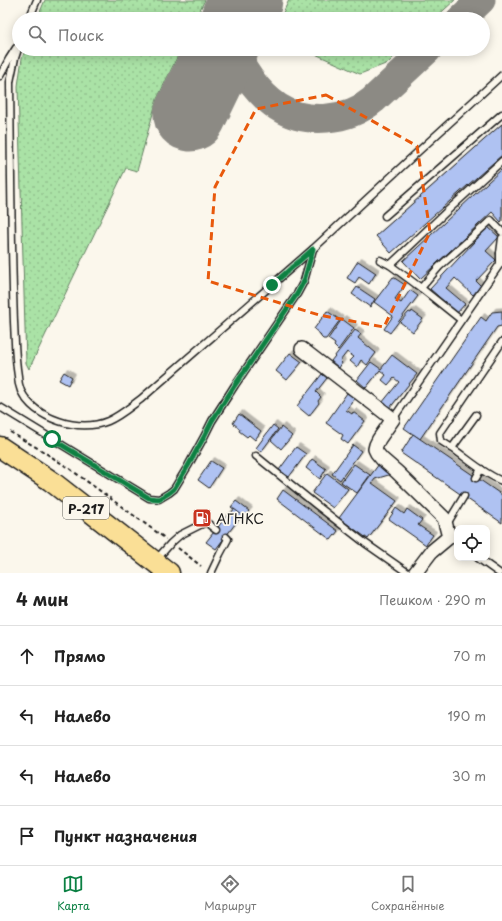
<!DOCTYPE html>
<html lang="ru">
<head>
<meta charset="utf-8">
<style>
  :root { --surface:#fff; --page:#f2f2f2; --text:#222; --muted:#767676; --line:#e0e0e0; --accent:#0b8043 }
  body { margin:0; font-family:"Playpen Sans",sans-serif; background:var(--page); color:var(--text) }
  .controls { position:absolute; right:12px; bottom:12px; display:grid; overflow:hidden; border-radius:8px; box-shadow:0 2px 10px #0003 }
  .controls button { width:36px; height:36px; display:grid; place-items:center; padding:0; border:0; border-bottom:1px solid var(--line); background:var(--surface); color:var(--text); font:20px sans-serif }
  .stop { position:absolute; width:12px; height:12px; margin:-9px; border:3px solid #0b8043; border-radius:50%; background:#fff }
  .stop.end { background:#0b8043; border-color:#fff; box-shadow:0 1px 4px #0008 }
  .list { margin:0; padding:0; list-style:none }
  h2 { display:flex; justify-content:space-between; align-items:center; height:52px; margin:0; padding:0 16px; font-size:17px }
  h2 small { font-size:13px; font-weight:400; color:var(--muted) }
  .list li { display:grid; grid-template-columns:26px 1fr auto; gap:12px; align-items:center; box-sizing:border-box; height:60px; padding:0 16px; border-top:1px solid var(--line) }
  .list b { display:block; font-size:15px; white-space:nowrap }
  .list em { font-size:13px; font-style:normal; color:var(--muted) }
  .icon { flex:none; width:22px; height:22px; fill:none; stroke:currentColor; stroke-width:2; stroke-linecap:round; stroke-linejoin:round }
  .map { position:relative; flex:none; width:502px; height:573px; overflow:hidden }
  .search { position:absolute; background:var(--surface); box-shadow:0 2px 10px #0003; left:12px; right:12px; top:12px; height:44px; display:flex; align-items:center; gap:10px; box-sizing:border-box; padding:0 14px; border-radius:22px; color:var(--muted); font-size:15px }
  .sheet { height:292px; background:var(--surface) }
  nav { display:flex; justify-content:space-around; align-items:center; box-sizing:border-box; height:56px; border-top:1px solid var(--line); background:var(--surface); font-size:11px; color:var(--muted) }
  nav a { display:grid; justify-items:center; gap:2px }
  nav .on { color:var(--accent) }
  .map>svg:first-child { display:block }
</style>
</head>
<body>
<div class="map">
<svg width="502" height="573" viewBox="0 0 502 573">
  <defs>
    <pattern id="grass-dots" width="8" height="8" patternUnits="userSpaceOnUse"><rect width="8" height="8" fill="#aae2a6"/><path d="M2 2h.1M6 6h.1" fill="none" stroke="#92c18e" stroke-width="1.8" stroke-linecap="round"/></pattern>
    <filter id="shadow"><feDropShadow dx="3.5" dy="-3.5" stdDeviation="0" flood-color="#0004"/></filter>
  </defs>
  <rect width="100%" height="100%" fill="#fbf7ec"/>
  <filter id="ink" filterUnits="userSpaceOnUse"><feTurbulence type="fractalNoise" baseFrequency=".025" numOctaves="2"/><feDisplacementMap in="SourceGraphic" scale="8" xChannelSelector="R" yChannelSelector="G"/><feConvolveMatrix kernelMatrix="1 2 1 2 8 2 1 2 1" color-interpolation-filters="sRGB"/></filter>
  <g filter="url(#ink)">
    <g fill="url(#grass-dots)" stroke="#637f61">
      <polygon points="45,0 205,0 195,19 37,19"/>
      <polygon points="289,0 455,0 434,19 280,19"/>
      <polygon points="26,49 181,49 157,99 137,171 126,168 29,369 26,363 18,86 22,58"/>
      <polygon points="304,49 402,49 388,63 360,74"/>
    </g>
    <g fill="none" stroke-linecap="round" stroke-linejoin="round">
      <g stroke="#8c8a84" stroke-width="29">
        <polyline points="238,19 242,8"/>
        <polyline points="461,19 481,0"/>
        <path d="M234 49C237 61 243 69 250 79 258 90 266 99 278 107 306 125 348 121 373 100L428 49"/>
      </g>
      <g stroke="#8c8a84" stroke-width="73">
        <polyline points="237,19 246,0"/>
        <polyline points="190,115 222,49"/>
      </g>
    </g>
    <g fill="#afc2f2" stroke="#1c1c1c" filter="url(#shadow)">
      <polygon points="502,124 502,155 391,253 376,236"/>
      <polygon points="502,169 502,221 501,222 492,212 420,279 403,261"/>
      <polygon points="488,227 499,237 486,251 496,260 476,281 481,286 473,295 455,278 446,288 465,304 457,313 430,289"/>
      <polygon points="358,261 376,273 369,284 359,277 355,283 347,278"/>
      <polygon points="393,277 405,285 395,299 401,303 410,290 418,296 390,333 384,329 393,316 374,302"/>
      <polygon points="357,287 375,299 370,307 352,294"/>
      <polygon points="327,311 340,320 326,339 323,339 321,337 320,334 314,329"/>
      <polygon points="412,311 423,319 413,332 400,322 409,312 411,313"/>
      <polygon points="502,311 502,326 497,327 420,439 404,428 481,317 486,321 492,312"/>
      <polygon points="342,319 354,328 338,350 334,346 335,344 328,339"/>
      <polygon points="355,330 361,334 358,338 376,353 367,365 361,360 357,367 350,361 354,357 347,352 340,361 342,363 339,368 331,361"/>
      <polygon points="290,353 302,362 287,380 276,371"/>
      <polygon points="392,355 417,374 389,409 382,403 399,382 394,378 388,385 382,380 386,375 380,370 366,388 357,380 371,362 381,369"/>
      <polygon points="64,372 72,377 68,385 59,380"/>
      <polygon points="322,374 327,378 316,392 321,397 318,401 319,403 309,416 297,406"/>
      <polygon points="347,393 355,398 346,410 352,414 353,412 365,421 348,444 341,439 343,435 326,423"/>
      <polygon points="239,414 261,431 255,440 249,435 247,437 239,431 240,429 233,423"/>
      <polygon points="273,425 278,429 261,452 256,448"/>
      <polygon points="281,427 292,436 281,449 271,440"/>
      <polygon points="413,434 502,495 502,523 401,453"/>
      <polygon points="353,445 361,451 340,480 332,474"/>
      <polygon points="296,447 306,454 289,477 279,470"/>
      <polygon points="312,459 326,469 320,479 306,468"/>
      <polygon points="211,461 222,468 209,488 198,480"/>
      <polygon points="354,464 370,475 357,493 341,482"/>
      <polygon points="379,464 392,474 375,479 372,483 397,501 368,539 339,518"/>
      <polygon points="327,473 348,489 333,508 312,493"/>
      <polygon points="283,490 338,531 331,540 277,499"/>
      <polygon points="236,501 249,511 244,517 231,507"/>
      <polygon points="396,508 404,514 407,509 422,520 418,525 433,535 426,545 389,519"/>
      <polygon points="234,509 242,515 216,549 206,542 229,513 231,514"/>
    </g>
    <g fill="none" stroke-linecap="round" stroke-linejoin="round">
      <g stroke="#1c1c1c" stroke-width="9">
        <g id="lane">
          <polyline points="29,19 37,0"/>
          <path d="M19 46 15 58 10 82C11 162 11 242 14 322 15 340 15 358 18 376 18 381 19 386 21 391 35 419 79 433 108 421 120 416 130 407 141 399L313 249 410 159 502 75"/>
          <polyline points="0,76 9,59 16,48"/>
          <polyline points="385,216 502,114"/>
          <polyline points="500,253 502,238"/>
          <polyline points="380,260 390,265 421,288 461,320"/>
          <polyline points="390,265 446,212 502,161"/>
          <polyline points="421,288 439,267 491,220 502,232"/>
          <polyline points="0,407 149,498 159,499 169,493 174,489 188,466 204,437 212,421 235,385 297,294 304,281 313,249"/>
          <path d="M476 415 452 448C468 459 484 474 502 481"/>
          <polyline points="393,419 500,264 500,253 502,252"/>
          <polyline points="452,448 441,441 440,433 502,342"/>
          <polyline points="256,456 315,504 365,543 408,573"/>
          <polyline points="476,478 481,469"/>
          <polyline points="447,524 464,496"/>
          <polyline points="478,558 499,573"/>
          <polyline points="156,560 171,543 180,535 206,522 216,530"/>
          <polyline points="211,573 220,554 228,539 226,537"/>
        </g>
      </g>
      <g stroke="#1c1c1c" stroke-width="16">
        <polyline id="street" points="302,349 393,419 379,439 376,445 375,449 377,453 382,459 397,472 444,518 449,537 431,552 415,573"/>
      </g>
      <g stroke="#1c1c1c" stroke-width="23">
        <polyline id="primary" points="0,447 51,481 169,573"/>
      </g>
      <g stroke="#1c1c1c" stroke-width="2" stroke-dasharray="4 3" stroke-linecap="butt">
        <polyline points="10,432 41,450 70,469 166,539"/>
        <polyline points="178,548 201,566"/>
      </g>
      <use href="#lane" stroke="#fbf7ec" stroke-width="6"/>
      <use href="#street" stroke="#fbf7ec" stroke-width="13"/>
      <use href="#primary" stroke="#fadf96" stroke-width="20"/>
    </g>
  </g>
  <g fill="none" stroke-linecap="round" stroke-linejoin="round" filter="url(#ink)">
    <polyline stroke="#0b8043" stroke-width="5" points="52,439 149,498 159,499 169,493 174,489 188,466 204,437 212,421 235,385 297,294 304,281 313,249 272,285"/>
  </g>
  <path fill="none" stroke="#e8590c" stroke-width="3" stroke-dasharray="8 5" stroke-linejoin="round" d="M326 95 417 146 430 232 384 327 319 315 208 281 215 187 256 109Z"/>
  <defs>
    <g id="fuel-square" transform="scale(1)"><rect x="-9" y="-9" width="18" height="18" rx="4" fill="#c8321e" stroke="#fbf7ec"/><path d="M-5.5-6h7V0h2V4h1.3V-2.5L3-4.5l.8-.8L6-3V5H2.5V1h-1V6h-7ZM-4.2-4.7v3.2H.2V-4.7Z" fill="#fff"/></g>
  </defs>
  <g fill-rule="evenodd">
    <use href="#fuel-square" x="202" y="518"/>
  </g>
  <g text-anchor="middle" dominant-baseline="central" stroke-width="3.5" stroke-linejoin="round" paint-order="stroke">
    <rect fill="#fbf7ec" stroke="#5f5e5a" stroke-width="1" x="63" y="497" width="46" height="22" rx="3"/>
    <g font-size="13" font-weight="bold" fill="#1c1c1c">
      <text x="86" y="508">Р-217</text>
    </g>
    <g font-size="14" fill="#1c1c1c" stroke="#fbf7ec" text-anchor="start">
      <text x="216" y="518">АГНКС</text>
    </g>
  </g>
</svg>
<div class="controls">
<button><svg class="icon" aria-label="locate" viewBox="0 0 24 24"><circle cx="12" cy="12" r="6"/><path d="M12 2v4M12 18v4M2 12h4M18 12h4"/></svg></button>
</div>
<div class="stop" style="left:52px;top:439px"></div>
<div class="stop end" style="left:272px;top:285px"></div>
<div class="search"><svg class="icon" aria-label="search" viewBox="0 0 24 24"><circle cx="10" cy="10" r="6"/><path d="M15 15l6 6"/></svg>Поиск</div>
</div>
<section class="sheet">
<h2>4 мин<small>Пешком · 290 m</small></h2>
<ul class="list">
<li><svg class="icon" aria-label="ahead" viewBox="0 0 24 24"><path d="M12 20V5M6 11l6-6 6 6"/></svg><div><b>Прямо</b></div><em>70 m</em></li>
<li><svg class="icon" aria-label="left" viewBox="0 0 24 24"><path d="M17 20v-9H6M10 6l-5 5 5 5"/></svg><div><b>Налево</b></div><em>190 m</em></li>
<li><svg class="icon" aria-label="left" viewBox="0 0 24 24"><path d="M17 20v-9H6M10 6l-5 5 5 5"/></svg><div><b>Налево</b></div><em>30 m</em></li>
<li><svg class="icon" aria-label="arrive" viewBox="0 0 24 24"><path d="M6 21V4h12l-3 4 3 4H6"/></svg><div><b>Пункт назначения</b></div></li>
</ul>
</section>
<nav>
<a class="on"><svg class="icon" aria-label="map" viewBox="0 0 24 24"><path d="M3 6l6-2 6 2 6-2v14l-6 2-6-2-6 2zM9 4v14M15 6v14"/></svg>Карта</a>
<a><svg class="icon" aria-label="directions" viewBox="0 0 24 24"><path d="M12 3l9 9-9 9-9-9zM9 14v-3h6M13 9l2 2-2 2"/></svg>Маршрут</a>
<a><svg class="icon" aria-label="saved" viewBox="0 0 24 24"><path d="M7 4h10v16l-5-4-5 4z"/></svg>Сохранённые</a>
</nav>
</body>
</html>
